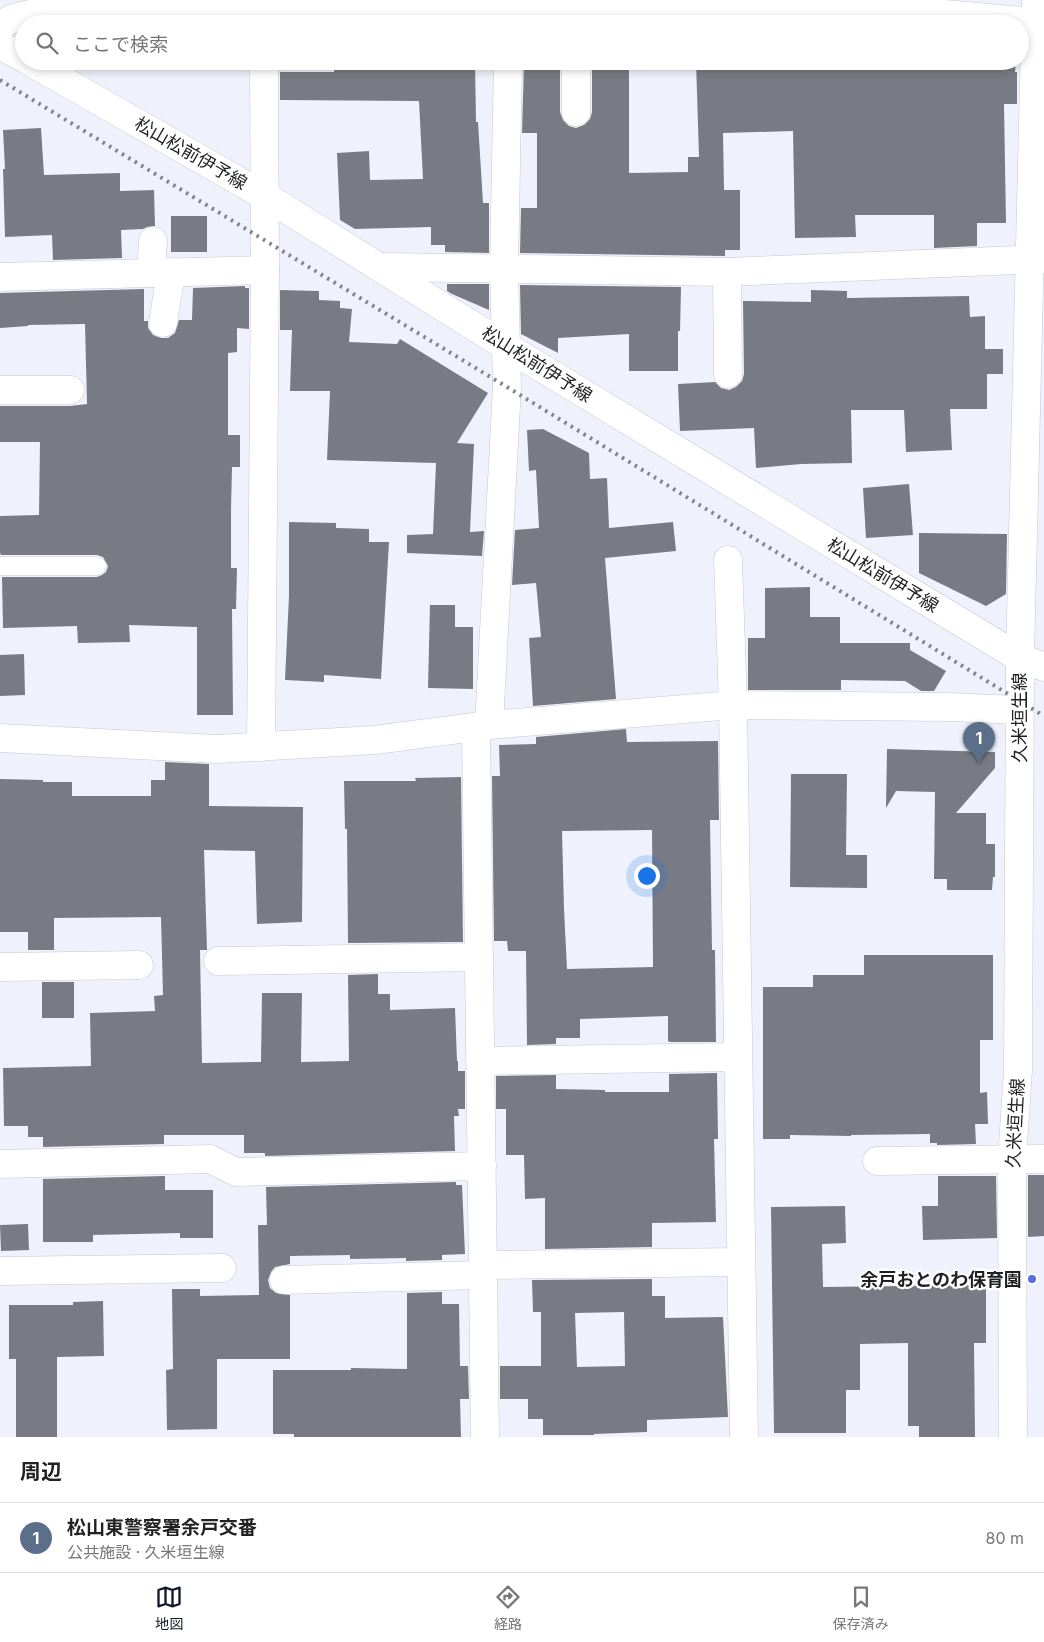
<!DOCTYPE html>
<html lang="ja">
<head>
<meta charset="utf-8">
<style>
  :root { --surface:#fff; --page:#f2f2f2; --text:#222; --muted:#767676; --line:#e0e0e0; --accent:#111827 }
  body { margin:0; font-family:Inter,"Noto Sans JP",sans-serif; background:var(--page); color:var(--text) }
  .you { position:absolute; left:646px; top:875px; width:18px; height:18px; margin:-12px; border:4px solid #fff; border-radius:50%; background:#1a73e8; box-shadow:0 0 0 8px #1a73e833 }
  .badge { display:grid; place-items:center; width:32px; height:32px; border-radius:50%; background:var(--accent); color:#fff; font-size:16px; font-weight:700 }
  .pin { position:absolute; translate:-50% -41px; filter:drop-shadow(0 1px 2px #0008) }
  .pin::after { content:''; position:absolute; top:26px; width:18px; height:15px; background:inherit; clip-path:polygon(0 0,100% 0,50% 100%) }
  .list { margin:0; padding:0; list-style:none }
  h2 { display:flex; justify-content:space-between; align-items:center; height:65px; margin:0; padding:0 20px; font-size:21px }
  h2 small { font-size:16px; font-weight:400; color:var(--muted) }
  .list li { display:grid; grid-template-columns:32px 1fr auto; gap:15px; align-items:center; box-sizing:border-box; height:70px; padding:0 20px; border-top:1px solid var(--line) }
  .list b { display:block; font-size:19px; white-space:nowrap }
  .list p { margin:0; font-size:16px; white-space:nowrap; color:var(--muted) }
  .list em { font-size:16px; font-style:normal; color:var(--muted) }
  .icon { flex:none; width:28px; height:28px; fill:none; stroke:currentColor; stroke-width:2; stroke-linecap:round; stroke-linejoin:round }
  .map { position:relative; flex:none; width:1044px; height:1437px; overflow:hidden }
  .search { position:absolute; background:var(--surface); box-shadow:0 2px 8px #0003; left:15px; right:15px; top:15px; height:55px; display:flex; align-items:center; gap:12px; box-sizing:border-box; padding:0 18px; border-radius:28px; color:var(--muted); font-size:19px }
  .sheet { height:135px; background:var(--surface) }
  nav { display:flex; justify-content:space-around; align-items:center; box-sizing:border-box; height:70px; border-top:1px solid var(--line); background:var(--surface); font-size:14px; color:var(--muted) }
  nav a { display:grid; justify-items:center; gap:2px }
  nav .on { color:var(--accent) }
  .map>svg:first-child { display:block }
</style>
</head>
<body>
<div class="map">
<svg width="1044" height="1437" viewBox="0 0 1044 1437">
  <rect width="100%" height="100%" fill="#eff2fc"/>
  <g fill="#797b84" fill-rule="evenodd">
    <polygon points="334,61 475,61 476,122 478,122 483,203 489,203 489,253 445,252 445,245 431,245 431,227 355,229 340,220 337,153 369,151 370,180 423,179 419,101 280,100 280,72 334,72"/>
    <polygon points="524,61 560,61 560,112 563,120 569,126 576,128 584,125 590,119 592,112 592,61 629,61 629,173 688,172 688,157 699,157 696,61 1016,61 1015,72 1017,72 1017,104 1004,104 1006,223 977,223 977,246 934,248 934,215 855,215 856,237 795,238 793,131 723,133 724,190 740,190 740,250 725,250 725,256 520,253 521,208 537,208 537,133 522,133"/>
    <polygon points="41,128 44,175 120,173 120,191 154,190 155,226 147,227 143,229 121,230 122,258 53,260 52,235 5,237 3,169 5,169 3,130"/>
    <rect x="171" y="216" width="36" height="36"/>
    <polygon points="447,284 489,284 489,310 452,294 447,291"/>
    <polygon points="520,285 681,287 680,331 678,331 678,371 629,371 629,334 558,338 558,353 521,334"/>
    <polygon points="245,286 245,288 249,288 249,329 237,328 237,352 228,353 228,435 240,435 240,467 232,467 231,509 231,568 237,568 236,609 232,609 233,715 197,715 197,627 129,625 130,642 78,643 77,626 3,628 2,577 97,577 102,575 106,572 108,566 103,557 97,555 1,555 0,553 0,516 39,515 40,442 0,442 0,406 70,406 87,404 85,324 28,325 28,326 0,328 0,293 144,289 144,321 148,321 148,328 153,335 161,338 168,338 175,333 179,320 192,320 193,288"/>
    <polygon points="280,290 319,291 319,300 340,301 340,308 352,309 349,342 397,344 400,339 488,393 457,443 474,444 470,532 484,531 482,556 407,553 407,535 433,534 436,463 327,460 330,391 290,391 292,330 280,330"/>
    <polygon points="811,290 847,291 847,298 969,296 970,317 985,316 985,349 1003,349 1003,374 987,374 987,409 950,409 952,450 906,452 904,410 851,410 852,463 801,464 756,468 754,428 680,431 678,384 715,382 721,388 729,390 736,387 742,381 744,374 743,301 811,302"/>
    <polygon points="543,429 589,453 590,479 607,478 609,528 673,522 676,551 605,558 616,699 533,706 529,638 541,637 536,583 512,585 515,530 539,528 536,470 529,471 527,430"/>
    <polygon points="909,484 913,535 866,538 863,488"/>
    <polygon points="289,522 336,523 336,528 369,529 369,542 389,542 381,679 324,675 324,682 285,680 289,596"/>
    <polygon points="919,533 1007,534 1006,594 986,606 919,573"/>
    <polygon points="810,587 810,617 840,617 840,643 910,643 910,650 946,671 934,691 921,691 905,681 841,680 841,690 748,690 748,638 765,638 765,588"/>
    <polygon points="430,605 455,605 455,627 473,627 473,689 428,688"/>
    <polygon points="24,654 25,695 0,696 0,655"/>
    <path d="M626 729 627 742 718 741 719 820H710L712 950H715L716 1042H670L668 1041V1016L580 1019V1038H556V1044L527 1045 526 951H508L507 941H494L492 776H500L499 745 536 744V737ZM652 830 653 967 567 969 564 909 562 831Z"/>
    <polygon points="887,749 995,752 995,768 956,813 986,813 986,844 995,844 995,877 993,877 992,890 947,890 947,879 934,879 935,792 896,791 886,808"/>
    <polygon points="165,762 209,764 209,806 303,807 302,922 257,924 255,851 204,850 207,950 200,950 202,1063 261,1062 262,993 302,993 301,1062 349,1061 348,975 378,974 378,994 390,994 390,1010 455,1008 457,1061 458,1061 458,1071 465,1071 465,1109 458,1109 459,1116 454,1116 455,1151 265,1156 265,1153 244,1153 244,1135 164,1135 164,1144 43,1147 43,1137 28,1137 28,1126 4,1126 3,1068 91,1066 90,1013 155,1011 154,996 163,995 161,917 54,918 54,950 28,950 28,932 0,932 0,779 43,780 43,782 72,782 72,796 151,796 151,780 165,780"/>
    <polygon points="791,774 847,774 846,855 867,855 867,888 790,887"/>
    <polygon points="461,777 463,942 348,943 347,829 345,829 344,781 416,781 415,778"/>
    <polygon points="864,955 993,955 993,1040 980,1040 980,1093 987,1092 988,1124 975,1124 976,1144 937,1145 937,1143 930,1143 930,1134 851,1135 851,1136 790,1135 790,1139 763,1139 763,987 813,987 813,975 864,975"/>
    <rect x="42" y="982" width="32" height="36"/>
    <polygon points="717,1073 718,1139 714,1139 716,1222 652,1223 652,1247 545,1249 545,1198 525,1199 524,1155 506,1155 506,1109 496,1109 496,1076 556,1075 556,1089 605,1090 605,1092 669,1092 669,1074"/>
    <polygon points="1028,1175 1044,1175 1044,1236 1028,1237"/>
    <polygon points="165,1176 165,1190 213,1190 213,1238 180,1238 180,1233 93,1235 93,1242 43,1242 43,1179"/>
    <polygon points="938,1176 996,1176 997,1238 923,1240 922,1206 938,1206"/>
    <polygon points="456,1182 456,1185 462,1185 465,1254 442,1255 442,1260 406,1261 406,1258 350,1259 350,1255 290,1256 290,1264 275,1267 271,1272 268,1280 270,1288 276,1293 290,1295 290,1359 217,1359 217,1429 167,1430 166,1370 173,1369 172,1289 200,1289 200,1296 259,1295 258,1225 267,1225 266,1187"/>
    <polygon points="845,1206 846,1243 822,1244 823,1287 986,1285 986,1343 974,1343 975,1437 919,1437 919,1426 908,1426 908,1343 860,1344 860,1390 846,1390 846,1433 774,1433 771,1207"/>
    <polygon points="28,1224 29,1250 1,1251 0,1225"/>
    <path d="M652 1279V1296H665V1318L723 1317 728 1417 647 1420V1432L594 1434V1435H543V1419H528V1399H500V1366H541V1312H533L532 1280ZM624 1312 625 1366 577 1367 575 1313Z"/>
    <polygon points="442,1292 442,1304 459,1304 460,1366 468,1366 469,1399 460,1399 461,1437 294,1437 294,1434 273,1434 273,1370 351,1370 351,1368 407,1369 407,1293"/>
    <polygon points="103,1301 104,1356 57,1357 57,1437 16,1437 16,1359 9,1359 9,1305 73,1305 73,1302"/>
  </g>
  <g fill="none" stroke-linecap="round" stroke-linejoin="round">
    <g stroke="#c5c8d2" stroke-width="19">
      <polyline id="service" points="0,566 97,566"/>
    </g>
    <g stroke="#c5c8d2" stroke-width="29">
      <g id="minor">
        <path d="M0 28C8 17 22 16 35 13L263 14 509 9 637 12 787 7 922 12 1035 22"/>
        <polyline points="576,61 576,112"/>
        <polyline points="380,267 727,272 1044,259"/>
        <polyline points="727,272 728,374"/>
        <polyline points="151,273 153,241"/>
        <polyline points="0,277 265,270"/>
        <polyline points="163,323 171,272"/>
        <polyline points="0,390 70,390"/>
        <polyline points="728,560 733,705 744,1437"/>
        <polyline points="489,725 507,387 504,268 508,61"/>
        <polyline points="476,727 485,1437"/>
        <polyline points="0,738 217,749 375,740 489,725 733,705 949,707 1019,710"/>
        <polyline points="261,747 265,270 264,61"/>
        <polyline points="218,961 479,957"/>
        <polyline points="0,967 139,965"/>
        <polyline points="481,1061 738,1057"/>
        <polyline points="877,1161 1044,1159"/>
        <polyline points="0,1164 210,1159 236,1172 482,1166"/>
        <polyline points="483,1265 741,1262"/>
        <polyline points="0,1271 222,1268"/>
        <polyline points="284,1280 483,1275"/>
      </g>
    </g>
    <g stroke="#c5c8d2" stroke-width="29">
      <g id="secondary">
        <polyline points="0,45 24,58"/>
        <polyline points="29,61 265,196 507,347 1020,658 1044,667"/>
        <polyline points="1013,1437 1012,1159 1018,1071 1020,658 1036,0"/>
      </g>
    </g>
    <use href="#service" stroke="#fff" stroke-width="18"/>
    <use href="#minor" stroke="#fff" stroke-width="28"/>
    <use href="#secondary" stroke="#fff" stroke-width="28"/>
    <polyline stroke="#82848a" stroke-width="4" stroke-dasharray="2.5 5" stroke-linecap="butt" points="0,80 507,387 1044,716"/>
  </g>
  <circle fill="#586ce2" stroke="#fff" stroke-width="2" cx="1032" cy="1279" r="5"/>
  <g text-anchor="middle" dominant-baseline="central" stroke-width="4.5" stroke-linejoin="round" paint-order="stroke">
    <g font-size="18" fill="#1f2023" stroke="#fff">
      <text transform="translate(191 153) rotate(30)">松山松前伊予線</text>
      <text transform="translate(537 364) rotate(32)">松山松前伊予線</text>
      <text transform="translate(883 575) rotate(31)">松山松前伊予線</text>
      <text transform="translate(1019 718) rotate(-90)">久米垣生線</text>
      <text transform="translate(1015 1123) rotate(-87)">久米垣生線</text>
    </g>
    <g font-size="18" font-weight="bold" fill="#1f2023" stroke="#fff" text-anchor="end">
      <text x="1022" y="1279">余戸おとのわ保育園</text>
    </g>
  </g>
</svg>
<div class="you"></div>
<div class="pin badge" style="left:979px;top:763px;background:#5c6f8a">1</div>
<div class="search"><svg class="icon" aria-label="search" viewBox="0 0 24 24"><circle cx="10" cy="10" r="6"/><path d="M15 15l6 6"/></svg>ここで検索</div>
</div>
<section class="sheet">
<h2>周辺<small></small></h2>
<ul class="list">
<li><span class="badge" style="background:#5c6f8a">1</span><div><b>松山東警察署余戸交番</b><p>公共施設 · 久米垣生線</p></div><em>80 m</em></li>
</ul>
</section>
<nav>
<a class="on"><svg class="icon" aria-label="map" viewBox="0 0 24 24"><path d="M3 6l6-2 6 2 6-2v14l-6 2-6-2-6 2zM9 4v14M15 6v14"/></svg>地図</a>
<a><svg class="icon" aria-label="directions" viewBox="0 0 24 24"><path d="M12 3l9 9-9 9-9-9zM9 14v-3h6M13 9l2 2-2 2"/></svg>経路</a>
<a><svg class="icon" aria-label="saved" viewBox="0 0 24 24"><path d="M7 4h10v16l-5-4-5 4z"/></svg>保存済み</a>
</nav>
</body>
</html>
